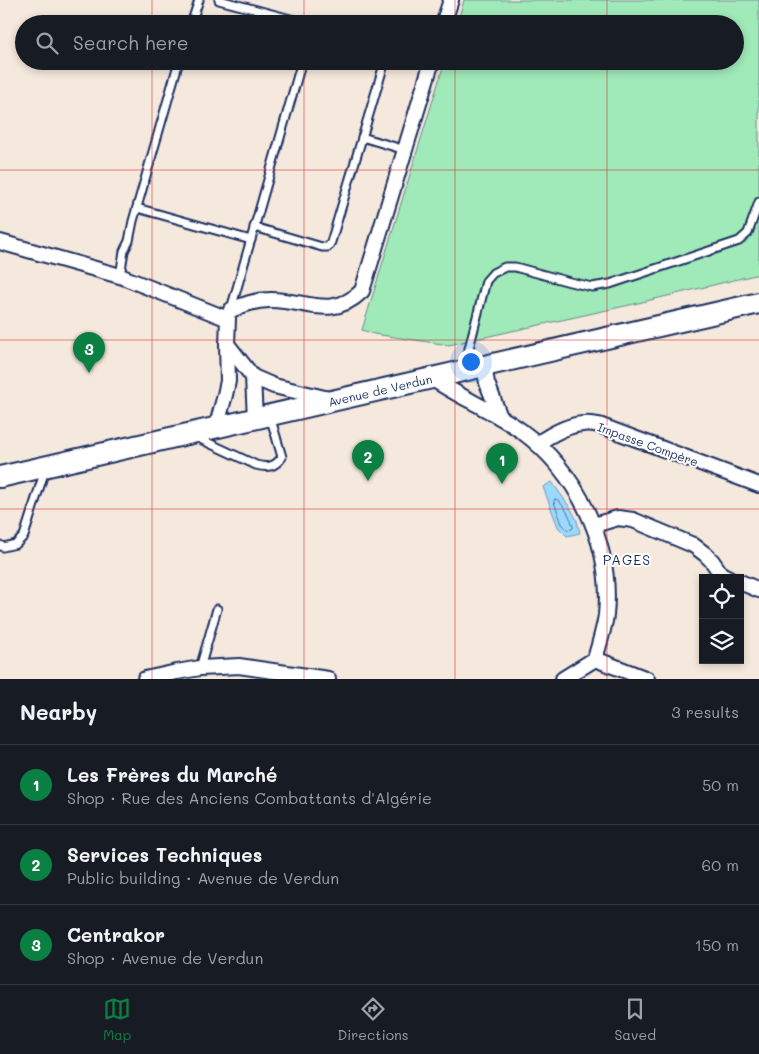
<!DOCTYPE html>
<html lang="en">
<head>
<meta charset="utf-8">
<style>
  :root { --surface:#171b24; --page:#242831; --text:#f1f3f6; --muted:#9ea1a6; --line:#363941; --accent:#0b8043 }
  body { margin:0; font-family:Mali,sans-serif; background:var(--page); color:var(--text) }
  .controls { position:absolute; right:15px; bottom:15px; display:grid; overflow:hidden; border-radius:0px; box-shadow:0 2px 8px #0003 }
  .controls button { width:45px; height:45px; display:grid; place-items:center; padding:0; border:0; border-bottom:1px solid var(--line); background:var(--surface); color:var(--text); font:25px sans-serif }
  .you { position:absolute; left:470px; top:361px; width:18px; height:18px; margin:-12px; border:4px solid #fff; border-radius:50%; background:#1a73e8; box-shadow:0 0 0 8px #1a73e833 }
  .badge { display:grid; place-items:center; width:32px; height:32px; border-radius:50%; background:var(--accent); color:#fff; font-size:16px; font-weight:700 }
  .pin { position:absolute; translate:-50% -41px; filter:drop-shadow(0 1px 2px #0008) }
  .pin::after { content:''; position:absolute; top:26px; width:18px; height:15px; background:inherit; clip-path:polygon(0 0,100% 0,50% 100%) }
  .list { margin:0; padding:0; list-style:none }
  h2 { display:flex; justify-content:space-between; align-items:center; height:65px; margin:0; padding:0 20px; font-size:21px }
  h2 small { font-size:16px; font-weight:400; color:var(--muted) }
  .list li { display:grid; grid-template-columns:32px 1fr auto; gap:15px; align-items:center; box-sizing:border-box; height:80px; padding:0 20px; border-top:1px solid var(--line) }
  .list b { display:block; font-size:19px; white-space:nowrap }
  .list p { margin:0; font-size:16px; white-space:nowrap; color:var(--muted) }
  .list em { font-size:16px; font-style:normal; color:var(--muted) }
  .icon { flex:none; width:28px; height:28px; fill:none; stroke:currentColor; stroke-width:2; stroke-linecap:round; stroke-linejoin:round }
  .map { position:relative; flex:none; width:759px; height:679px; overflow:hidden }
  .search { position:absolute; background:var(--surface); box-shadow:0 2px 8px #0003; left:15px; right:15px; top:15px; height:55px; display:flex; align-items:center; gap:12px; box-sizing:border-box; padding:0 18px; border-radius:28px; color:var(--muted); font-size:19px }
  .sheet { height:305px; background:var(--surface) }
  nav { display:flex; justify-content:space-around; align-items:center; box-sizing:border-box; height:70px; border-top:1px solid var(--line); background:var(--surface); font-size:14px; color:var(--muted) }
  nav a { display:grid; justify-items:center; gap:2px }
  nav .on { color:var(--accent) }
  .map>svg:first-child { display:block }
</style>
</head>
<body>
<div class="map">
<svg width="759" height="679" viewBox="0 0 759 679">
  <rect width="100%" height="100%" fill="#f5e8dd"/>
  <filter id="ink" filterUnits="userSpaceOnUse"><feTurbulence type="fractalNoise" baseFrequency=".02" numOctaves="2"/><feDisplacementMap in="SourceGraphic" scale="10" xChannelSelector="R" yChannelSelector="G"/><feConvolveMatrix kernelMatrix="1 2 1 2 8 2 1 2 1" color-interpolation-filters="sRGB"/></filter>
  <g filter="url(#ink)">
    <polygon fill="#a0e9b8" stroke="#5e8c8b" points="464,0 759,0 759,274 634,304 449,345 374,334 362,330 445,61 735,61 735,24 457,24"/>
    <polygon fill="#9bdafd" stroke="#6896bd" points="552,482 571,509 577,521 580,533 567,536 558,527 543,487"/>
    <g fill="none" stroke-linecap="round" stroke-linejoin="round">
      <path stroke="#4e739e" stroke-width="1" d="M555 499 558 500C565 508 571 517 573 527L572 529 568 530 562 524 554 502Z"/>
      <g stroke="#1b2f5e" stroke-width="11">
        <g id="lane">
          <polyline points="219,0 309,24"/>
          <polyline points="191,24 199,0"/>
          <polyline points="362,137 405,150"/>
          <polyline points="137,208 251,240"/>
          <polyline points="254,227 322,247 328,247 331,242 385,61"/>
          <polyline points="120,276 124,251 129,241 133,221 179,61"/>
          <polyline points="231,309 302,61"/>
          <polyline points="464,368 486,281 493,273 505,267 515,267 570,282 592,287 610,284 739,241 748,233 759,202"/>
          <path d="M196 437 256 465C268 468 275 467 282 457L270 416"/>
          <polyline points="0,545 3,547 16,544 24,536 45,470"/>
          <polyline points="200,668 217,609"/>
        </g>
      </g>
      <g stroke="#1b2f5e" stroke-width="18">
        <g id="street">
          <polyline points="443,24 451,0"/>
          <polyline points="0,242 120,276 228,319 227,344 228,381 225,395 216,428"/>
          <path d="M231 310C243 305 255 300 269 300 305 299 331 321 362 291L432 61"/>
          <polyline points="227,344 253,377 274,386 329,399"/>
          <polyline points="484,366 487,383 500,417"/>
          <polyline points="253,377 255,419"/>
          <path d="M431 378C444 386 457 394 471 401 487 410 505 419 520 430 577 471 613 544 606 615 604 629 599 645 595 659L563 679"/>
          <path d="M537 444C550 435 567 425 583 424 588 423 594 424 599 425L759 485"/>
          <polyline points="594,525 618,518 633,520 693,545 705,554 712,561 721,574 729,578"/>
          <polyline points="740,582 759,590"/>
          <polyline points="595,659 647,679"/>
          <polyline points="145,679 177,672 200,668 239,666 328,679"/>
        </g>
      </g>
      <g stroke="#1b2f5e" stroke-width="24">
        <polyline id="secondary" points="0,477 759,303"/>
      </g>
      <use href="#lane" stroke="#fff" stroke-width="7"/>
      <use href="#street" stroke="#fff" stroke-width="14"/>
      <use href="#secondary" stroke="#fff" stroke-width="20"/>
    </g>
  </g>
  <path fill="none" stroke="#d62828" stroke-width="1" stroke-opacity="0.55" d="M152 0V24M304 0V24M455 0V24M607 0V24M152 61V679M304 61V679M455 61V679M607 61V679M0 170H759M0 340H759M0 509H759"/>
  <g text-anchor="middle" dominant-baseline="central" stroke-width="4" stroke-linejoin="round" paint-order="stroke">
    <g font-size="12" fill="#1b2f5e" stroke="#fff">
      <text transform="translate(380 390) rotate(-13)">Avenue de Verdun</text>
      <text transform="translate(648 444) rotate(20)">Impasse Compère</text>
    </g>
    <g font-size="14" letter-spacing="1" fill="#1b2f5e" stroke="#fff">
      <text x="627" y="559">PAGES</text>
    </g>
  </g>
</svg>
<div class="controls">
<button><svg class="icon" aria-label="locate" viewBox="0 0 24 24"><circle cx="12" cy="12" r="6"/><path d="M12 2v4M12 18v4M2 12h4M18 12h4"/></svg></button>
<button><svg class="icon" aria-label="layers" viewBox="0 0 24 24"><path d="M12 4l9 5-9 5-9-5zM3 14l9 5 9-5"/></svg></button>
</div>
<div class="you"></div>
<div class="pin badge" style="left:502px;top:484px">1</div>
<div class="pin badge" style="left:368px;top:481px">2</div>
<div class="pin badge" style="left:89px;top:373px">3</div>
<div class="search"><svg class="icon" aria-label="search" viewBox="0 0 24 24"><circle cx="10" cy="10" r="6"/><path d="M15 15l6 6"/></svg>Search here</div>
</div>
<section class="sheet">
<h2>Nearby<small>3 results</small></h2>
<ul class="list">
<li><span class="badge">1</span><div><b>Les Frères du Marché</b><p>Shop · Rue des Anciens Combattants d'Algérie</p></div><em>50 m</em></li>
<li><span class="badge">2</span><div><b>Services Techniques</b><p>Public building · Avenue de Verdun</p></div><em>60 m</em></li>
<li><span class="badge">3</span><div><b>Centrakor</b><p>Shop · Avenue de Verdun</p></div><em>150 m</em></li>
</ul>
</section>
<nav>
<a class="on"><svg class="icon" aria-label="map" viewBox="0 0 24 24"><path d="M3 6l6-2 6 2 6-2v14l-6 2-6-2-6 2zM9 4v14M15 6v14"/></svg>Map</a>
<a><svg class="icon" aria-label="directions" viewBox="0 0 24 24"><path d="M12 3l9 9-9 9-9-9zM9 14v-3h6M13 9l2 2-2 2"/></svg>Directions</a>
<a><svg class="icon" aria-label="saved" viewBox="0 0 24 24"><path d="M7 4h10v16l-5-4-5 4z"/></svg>Saved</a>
</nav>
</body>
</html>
